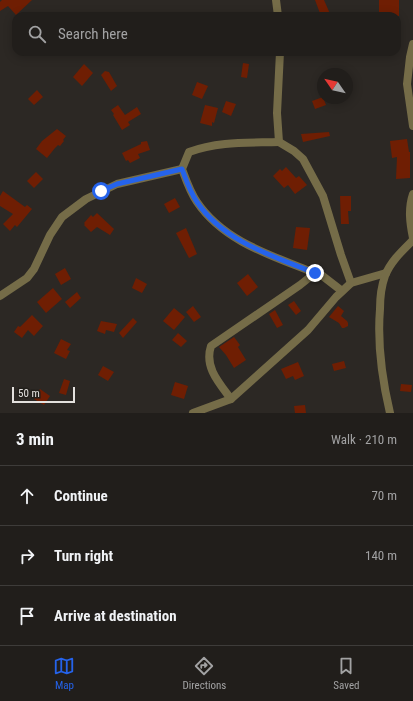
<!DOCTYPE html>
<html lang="en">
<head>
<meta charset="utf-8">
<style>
  :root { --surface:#211e1b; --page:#2d2b28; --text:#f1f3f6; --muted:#a2a2a3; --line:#3e3c3a; --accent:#2563eb }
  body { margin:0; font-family:"Roboto Condensed",sans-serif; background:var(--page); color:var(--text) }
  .compass { position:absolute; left:317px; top:68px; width:36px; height:36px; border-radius:50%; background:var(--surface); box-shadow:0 2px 10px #0003; rotate:304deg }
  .scale { position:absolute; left:12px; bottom:10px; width:63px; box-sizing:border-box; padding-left:4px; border:2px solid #e4e1de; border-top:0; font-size:11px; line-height:14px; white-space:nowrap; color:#e4e1de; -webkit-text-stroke:3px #221f1b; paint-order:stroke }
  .stop { position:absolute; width:12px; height:12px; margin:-9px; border:3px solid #2563eb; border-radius:50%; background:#fff }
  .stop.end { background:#2563eb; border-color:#fff; box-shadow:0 1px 4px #0008 }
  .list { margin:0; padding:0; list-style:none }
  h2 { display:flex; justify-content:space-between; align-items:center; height:52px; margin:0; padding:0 16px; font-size:17px }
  h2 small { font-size:13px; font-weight:400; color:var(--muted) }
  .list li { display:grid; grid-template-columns:26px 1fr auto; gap:12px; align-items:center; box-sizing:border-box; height:60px; padding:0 16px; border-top:1px solid var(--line) }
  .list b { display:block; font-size:15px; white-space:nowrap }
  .list em { font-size:13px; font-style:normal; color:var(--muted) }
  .icon { flex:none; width:22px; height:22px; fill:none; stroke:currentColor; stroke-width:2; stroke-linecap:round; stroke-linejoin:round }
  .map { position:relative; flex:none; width:413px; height:413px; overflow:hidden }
  .search { position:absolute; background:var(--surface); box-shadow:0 2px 10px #0003; left:12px; right:12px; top:12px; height:44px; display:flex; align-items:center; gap:10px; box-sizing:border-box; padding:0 14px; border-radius:12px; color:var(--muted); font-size:15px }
  .sheet { height:232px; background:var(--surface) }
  nav { display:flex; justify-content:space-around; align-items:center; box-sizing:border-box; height:56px; border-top:1px solid var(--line); background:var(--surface); font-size:11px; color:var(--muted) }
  nav a { display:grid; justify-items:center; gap:2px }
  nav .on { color:var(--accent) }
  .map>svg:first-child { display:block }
</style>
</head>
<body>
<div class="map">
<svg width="413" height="413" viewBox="0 0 413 413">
  <rect width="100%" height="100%" fill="#2c2824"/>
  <g fill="#6f1e03">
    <polygon points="2,0 32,0 16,15 8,6 0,11 0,2"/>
    <polygon points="315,0 324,0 331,16 321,16"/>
    <rect x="379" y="0" width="20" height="16"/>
    <polygon points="243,63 249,64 247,78 241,77"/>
    <polygon points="84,64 93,73 82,86 73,77"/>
    <polygon points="105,71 109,72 117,86 111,91 101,75"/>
    <polygon points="197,82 208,86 202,99 192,95"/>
    <polygon points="37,90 43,97 34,105 28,99"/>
    <polygon points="323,97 326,105 315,109 312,101"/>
    <polygon points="226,101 236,104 231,116 222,112"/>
    <polygon points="118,105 125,115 137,107 141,114 128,122 130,125 122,130 113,115 114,114 111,110"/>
    <polygon points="205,105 218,108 214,123 212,122 212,126 200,123"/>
    <polygon points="57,129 66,136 63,140 64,141 60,146 58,145 55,148 47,158 36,149 42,141"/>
    <polygon points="329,132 330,136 303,142 301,134"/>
    <polygon points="407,139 409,152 410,152 410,178 396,179 397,157 392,158 390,141"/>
    <polygon points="147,141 150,150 138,154 140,158 130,163 128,160 126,161 122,153 141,144 141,142"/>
    <polygon points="286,167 296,178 299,176 307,185 295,194 288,185 284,188 273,176 280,169 282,171"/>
    <polygon points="36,172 43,179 34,188 27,181"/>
    <polygon points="3,191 25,207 27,205 32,209 17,227 15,225 10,231 3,224 13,214 0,206 0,196"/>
    <polygon points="340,196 351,196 351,211 348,211 349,224 341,224"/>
    <polygon points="175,198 180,207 169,213 164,204"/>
    <polygon points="97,213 114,229 110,235 97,227 91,232 84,225 85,224 84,223 91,215 93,217"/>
    <polygon points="296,227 310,228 307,250 293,248"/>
    <polygon points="186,228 197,254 189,258 176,233"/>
    <polygon points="65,268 71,279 61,285 55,274"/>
    <polygon points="248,274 258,287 247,296 237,283"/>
    <polygon points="136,278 147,284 142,293 132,288"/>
    <polygon points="53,288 62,299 46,313 37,302"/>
    <polygon points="77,292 81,298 70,308 65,302"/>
    <polygon points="294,301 301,311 296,315 288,305"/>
    <polygon points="193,306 201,317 194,322 186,312"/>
    <polygon points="338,306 344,311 341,316 347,321 348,323 348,326 344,328 342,328 339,323 329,317"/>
    <polygon points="174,308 185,317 174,330 163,321"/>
    <polygon points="275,310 283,325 277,328 269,314"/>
    <polygon points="32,315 43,326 34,336 28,330 22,338 14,332 18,326 20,327"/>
    <polygon points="133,318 137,322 123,338 119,333"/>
    <polygon points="101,321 117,324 114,332 106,330 105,334 97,331"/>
    <polygon points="178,333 187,341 181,347 172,340"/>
    <polygon points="234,337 240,345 238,347 246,360 234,368 226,355 219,347"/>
    <polygon points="61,339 71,344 67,350 70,351 66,359 54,353"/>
    <polygon points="344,361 346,368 334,371 332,364"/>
    <polygon points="298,362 304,376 295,380 293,376 286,379 281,369"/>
    <polygon points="103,366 114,372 108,381 98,375"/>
    <polygon points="64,379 70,381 66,395 59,393"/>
    <polygon points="175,382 188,386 184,399 171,395"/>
    <polygon points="401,384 412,385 411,392 400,391"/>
    <polygon points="40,389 50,396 44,405 34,399"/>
    <polygon points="305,405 306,413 295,413 294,406"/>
  </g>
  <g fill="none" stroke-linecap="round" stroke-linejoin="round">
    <g stroke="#756c48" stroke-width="8">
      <polyline points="276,0 278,16"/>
      <polyline points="413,44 410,57 407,84 413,126"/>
      <polyline points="280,52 277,113 279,142 294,151 303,159 323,196 341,255 351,283"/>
      <path d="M279 142C249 143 218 141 189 152L182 169C186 180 190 192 197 202 224 242 273 256 315 273L320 274 342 291"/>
      <path d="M413 194C408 209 410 223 413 238"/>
      <polyline points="0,296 27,278 34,269 50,235 62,217 86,199 117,184 182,169"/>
      <path d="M231 399C219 383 204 367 211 346L300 285 315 273"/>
      <polyline points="193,413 231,399 308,330 336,297 351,283 386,273"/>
      <path d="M390 413C382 379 377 345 380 309 380 298 381 287 385 276 390 262 403 250 413 240"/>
    </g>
  </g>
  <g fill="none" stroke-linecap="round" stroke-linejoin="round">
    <path stroke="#2563eb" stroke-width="5" d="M101 191 117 184 182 169C186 180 190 192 197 202 224 242 273 256 315 273"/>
  </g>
</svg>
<svg class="compass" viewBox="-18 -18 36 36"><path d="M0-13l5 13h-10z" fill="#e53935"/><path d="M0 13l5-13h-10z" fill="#a2a2a3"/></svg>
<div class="scale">50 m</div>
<div class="stop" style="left:101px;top:191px"></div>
<div class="stop end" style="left:315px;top:273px"></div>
<div class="search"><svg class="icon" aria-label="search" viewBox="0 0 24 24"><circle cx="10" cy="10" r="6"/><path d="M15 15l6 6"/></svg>Search here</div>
</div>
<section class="sheet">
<h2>3 min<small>Walk · 210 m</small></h2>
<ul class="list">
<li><svg class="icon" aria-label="ahead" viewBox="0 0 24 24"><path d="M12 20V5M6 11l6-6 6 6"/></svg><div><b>Continue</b></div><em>70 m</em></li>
<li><svg class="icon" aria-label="right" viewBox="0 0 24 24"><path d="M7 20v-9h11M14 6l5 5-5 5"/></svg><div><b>Turn right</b></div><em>140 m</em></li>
<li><svg class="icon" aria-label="arrive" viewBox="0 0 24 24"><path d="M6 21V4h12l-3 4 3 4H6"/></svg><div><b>Arrive at destination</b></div></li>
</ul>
</section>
<nav>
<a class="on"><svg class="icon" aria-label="map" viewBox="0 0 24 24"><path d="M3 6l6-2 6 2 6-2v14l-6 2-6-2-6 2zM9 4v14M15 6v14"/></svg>Map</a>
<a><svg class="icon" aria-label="directions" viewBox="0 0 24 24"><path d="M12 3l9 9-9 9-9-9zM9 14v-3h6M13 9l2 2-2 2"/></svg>Directions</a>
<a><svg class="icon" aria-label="saved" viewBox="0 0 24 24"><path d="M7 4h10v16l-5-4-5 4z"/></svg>Saved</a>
</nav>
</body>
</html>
